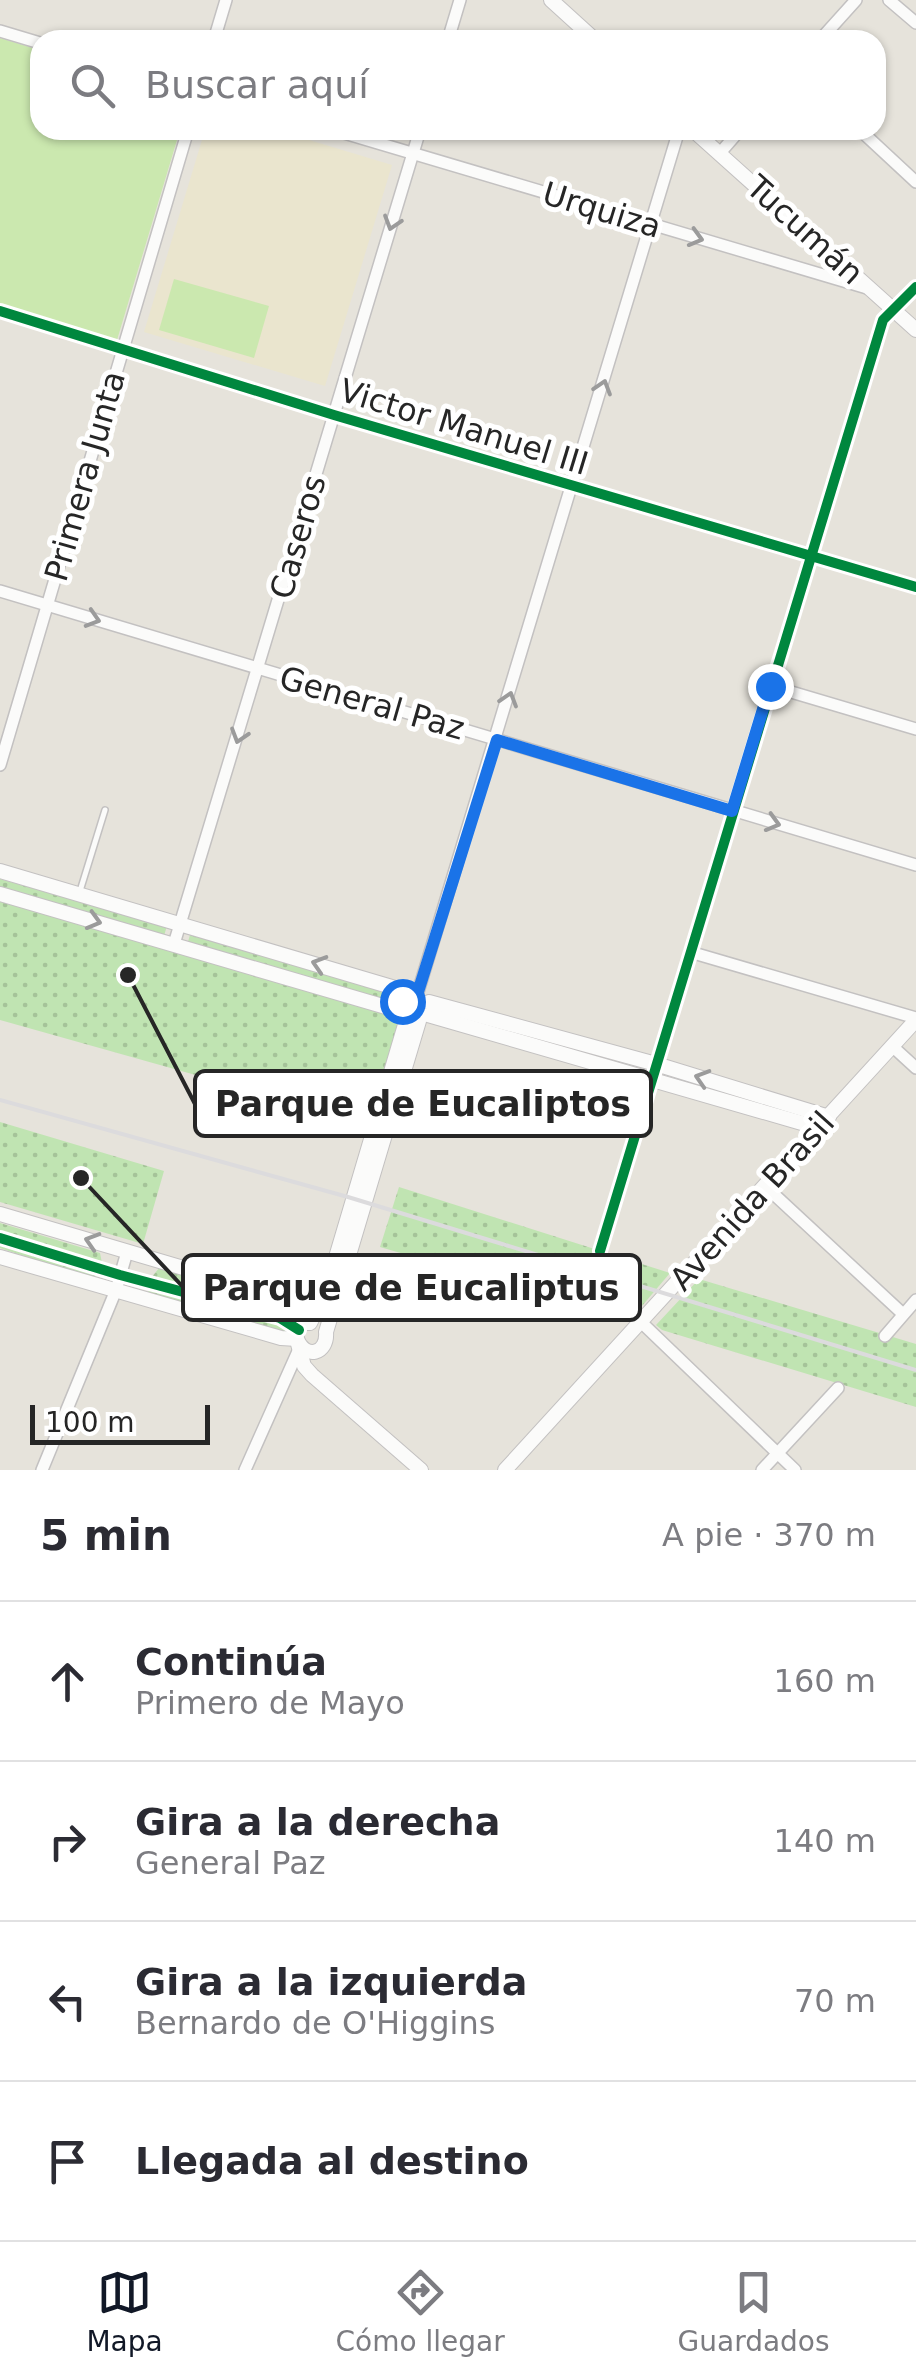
<!DOCTYPE html>
<html lang="es">
<head>
<meta charset="utf-8">
<style>
  :root { --surface:#fff; --page:#f2f2f3; --text:#2b2b33; --muted:#7c7c81; --line:#e1e1e2; --accent:#111827 }
  body { margin:0; font-family:"DejaVu Sans",sans-serif; background:var(--page); color:var(--text) }
  .scale { position:absolute; left:30px; bottom:25px; width:180px; box-sizing:border-box; padding-left:10px; border:5px solid #262626; border-top:0; font-size:28px; line-height:35px; white-space:nowrap; color:#262626; -webkit-text-stroke:8px #fff; paint-order:stroke }
  .stop { position:absolute; width:30px; height:30px; margin:-22px; border:8px solid #1a73e8; border-radius:50%; background:#fff }
  .stop.end { background:#1a73e8; border-color:#fff; box-shadow:0 2px 10px #0008 }
  .list { margin:0; padding:0; list-style:none }
  h2 { display:flex; justify-content:space-between; align-items:center; height:130px; margin:0; padding:0 40px; font-size:42px }
  h2 small { font-size:32px; font-weight:400; color:var(--muted) }
  .list li { display:grid; grid-template-columns:65px 1fr auto; gap:30px; align-items:center; box-sizing:border-box; height:160px; padding:0 40px; border-top:2px solid var(--line) }
  .list b { display:block; font-size:38px; white-space:nowrap }
  .list p { margin:0; font-size:32px; white-space:nowrap; color:var(--muted) }
  .list em { font-size:32px; font-style:normal; color:var(--muted) }
  .icon { flex:none; width:55px; height:55px; fill:none; stroke:currentColor; stroke-width:2; stroke-linecap:round; stroke-linejoin:round }
  .map { position:relative; flex:none; width:916px; height:1470px; overflow:hidden }
  .search { position:absolute; background:var(--surface); box-shadow:0 2px 8px #0004; left:30px; right:30px; top:30px; height:110px; display:flex; align-items:center; gap:25px; box-sizing:border-box; padding:0 35px; border-radius:30px; color:var(--muted); font-size:38px }
  .sheet { height:770px; background:var(--surface) }
  nav { display:flex; justify-content:space-around; align-items:center; box-sizing:border-box; height:140px; border-top:2px solid var(--line); background:var(--surface); font-size:28px; color:var(--muted) }
  nav a { display:grid; justify-items:center; gap:5px }
  nav .on { color:var(--accent) }
  .map>svg:first-child { display:block }
</style>
</head>
<body>
<div class="map">
<svg width="916" height="1470" viewBox="0 0 916 1470">
  <defs>
    <pattern id="grass-dots" width="8" height="8" patternUnits="userSpaceOnUse" patternTransform="scale(2.5)"><rect width="8" height="8" fill="#c0e4b2"/><path d="M2 2h.1M6 6h.1" fill="none" stroke="#a5c399" stroke-width="1.8" stroke-linecap="round"/></pattern>
  </defs>
  <rect width="100%" height="100%" fill="#e6e3db"/>
  <polygon fill="#eae5ce" points="205,130 276,130 392,165 325,386 144,332"/>
  <g fill="url(#grass-dots)">
    <polygon points="0,879 167,926 163,939 0,891"/>
    <polygon points="0,900 388,1014 398,1021 402,1031 373,1125 0,1020"/>
    <polygon points="190,935 401,993 397,1006 187,945"/>
    <polygon points="0,1122 164,1171 143,1244 0,1202"/>
    <polygon points="399,1187 670,1273 630,1320 380,1247"/>
    <polygon points="0,1223 100,1253 102,1263 100,1273 90,1278 0,1248"/>
    <polygon points="160,1267 292,1306 301,1315 293,1330 285,1333 150,1296 146,1284"/>
    <polygon points="699,1279 916,1344 916,1407 662,1330 656,1325"/>
  </g>
  <g fill="#cbe8af">
    <polygon points="0,38 40,50 40,130 180,130 117,340 0,305"/>
    <polygon points="174,279 269,306 254,358 159,330"/>
  </g>
  <g fill="none" stroke-linecap="round" stroke-linejoin="round">
    <g stroke="#c3c1c1" stroke-width="8">
      <polyline id="service" points="80,891 105,810"/>
    </g>
    <g stroke="#c3c1c1" stroke-width="14">
      <g id="minor">
        <polyline points="889,0 916,23"/>
        <polyline points="0,31 40,43"/>
        <polyline points="214,40 226,0"/>
        <polyline points="448,40 460,0"/>
        <polyline points="820,40 856,0"/>
        <polyline points="334,130 867,288"/>
        <polyline points="860,130 916,182"/>
        <polyline points="720,153 740,130"/>
        <polyline points="0,311 334,415 916,587"/>
        <polyline points="0,591 916,865"/>
        <polyline points="771,686 916,729"/>
        <polyline points="0,765 188,130"/>
        <polyline points="174,944 420,130"/>
        <polyline points="690,952 916,1018"/>
        <polyline points="418,992 679,130"/>
        <polyline points="892,1046 916,1068"/>
        <polyline points="765,1186 903,1314"/>
        <polyline points="600,1251 883,320 916,287"/>
        <polyline points="641,1322 795,1470"/>
        <polyline points="885,1336 916,1300"/>
        <polyline points="42,1470 116,1290 127,1252"/>
        <polyline points="245,1470 299,1349"/>
        <polyline points="762,1470 838,1388"/>
      </g>
    </g>
    <g stroke="#c3c1c1" stroke-width="16">
      <g id="tertiary">
        <polyline points="551,0 595,40"/>
        <polyline points="693,130 916,330"/>
        <polyline points="0,871 412,993"/>
        <polyline points="0,894 403,1012"/>
        <polyline points="429,1002 656,1064 829,1117"/>
        <polyline points="428,1015 819,1128"/>
        <polyline points="0,1214 292,1300 301,1307 308,1323"/>
        <polyline points="0,1257 281,1338 297,1339"/>
        <polyline points="310,1323 326,1291 407,1018"/>
        <path d="M297 1339C305 1360 328 1354 326 1332L419 1021"/>
        <polyline points="298,1344 304,1366 312,1375 421,1470"/>
        <polyline points="505,1470 916,1020"/>
      </g>
    </g>
    <use href="#service" stroke="#fbfbfa" stroke-width="5"/>
    <use href="#minor" stroke="#fbfbfa" stroke-width="11"/>
    <use href="#tertiary" stroke="#fbfbfa" stroke-width="14"/>
    <polyline stroke="#dcdbdd" stroke-width="4" points="0,1100 348,1197 916,1370"/>
    <g stroke="#fff" stroke-width="16">
      <g id="cycleway">
        <polyline points="0,311 334,415 916,587"/>
        <polyline points="0,1238 120,1275 280,1318 299,1330"/>
        <polyline points="600,1251 883,320 916,287"/>
      </g>
    </g>
    <use href="#cycleway" stroke="#00873e" stroke-width="10"/>
  </g>
  <defs><path id="oneway-chevron" d="M-2-3.5L2.5 0L-2 3.5" fill="none" stroke-width="1.6" stroke-linecap="round" stroke-linejoin="round" transform="scale(2.5)"/></defs>
  <g stroke="#9b9b9b">
    <use href="#oneway-chevron" transform="translate(392 223) rotate(107)"/>
    <use href="#oneway-chevron" transform="translate(696 238) rotate(16)"/>
    <use href="#oneway-chevron" transform="translate(603 387) rotate(-73)"/>
    <use href="#oneway-chevron" transform="translate(93 619) rotate(17)"/>
    <use href="#oneway-chevron" transform="translate(509 699) rotate(-73)"/>
    <use href="#oneway-chevron" transform="translate(239 736) rotate(107)"/>
    <use href="#oneway-chevron" transform="translate(773 823) rotate(16)"/>
    <use href="#oneway-chevron" transform="translate(94 921) rotate(16)"/>
    <use href="#oneway-chevron" transform="translate(319 964) rotate(-163)"/>
    <use href="#oneway-chevron" transform="translate(702 1078) rotate(-163)"/>
    <use href="#oneway-chevron" transform="translate(92 1241) rotate(-163)"/>
  </g>
  <g fill="none" stroke-linecap="round" stroke-linejoin="round">
    <polyline stroke="#1a73e8" stroke-width="12" points="402,1001 408,994 418,992 497,740 732,811 770,686"/>
  </g>
  <g text-anchor="middle" dominant-baseline="central" stroke-width="10" stroke-linejoin="round" paint-order="stroke">
    <g font-size="32" fill="#262626" stroke="#fff">
      <text transform="translate(602 210) rotate(17)">Urquiza</text>
      <text transform="translate(805 230) rotate(42)">Tucumán</text>
      <text transform="translate(464 427) rotate(17)">Victor Manuel III</text>
      <text transform="translate(85 476) rotate(-74)">Primera Junta</text>
      <text transform="translate(298 537) rotate(-74)">Caseros</text>
      <text transform="translate(372 703) rotate(16)">General Paz</text>
      <text transform="translate(752 1201) rotate(-48)">Avenida Brasil</text>
    </g>
  </g>
  <path fill="none" stroke="#262626" stroke-width="4" d="M128 975L195 1104M81 1178L183 1287"/>
  <g fill="#262626" stroke="#fff" stroke-width="4">
    <circle cx="128" cy="975" r="10"/>
    <circle cx="81" cy="1178" r="10"/>
  </g>
  <g fill="#fff" stroke="#262626" stroke-width="4">
    <rect x="195" y="1071" width="456" height="65" rx="10"/>
    <rect x="183" y="1255" width="457" height="65" rx="10"/>
  </g>
  <g font-size="35" text-anchor="middle" font-weight="bold" fill="#262626">
    <text x="423" y="1116">Parque de Eucaliptos</text>
    <text x="411" y="1300">Parque de Eucaliptus</text>
  </g>
</svg>
<div class="scale">100 m</div>
<div class="stop" style="left:402px;top:1001px"></div>
<div class="stop end" style="left:770px;top:686px"></div>
<div class="search"><svg class="icon" aria-label="search" viewBox="0 0 24 24"><circle cx="10" cy="10" r="6"/><path d="M15 15l6 6"/></svg>Buscar aquí</div>
</div>
<section class="sheet">
<h2>5 min<small>A pie · 370 m</small></h2>
<ul class="list">
<li><svg class="icon" aria-label="ahead" viewBox="0 0 24 24"><path d="M12 20V5M6 11l6-6 6 6"/></svg><div><b>Continúa</b><p>Primero de Mayo</p></div><em>160 m</em></li>
<li><svg class="icon" aria-label="right" viewBox="0 0 24 24"><path d="M7 20v-9h11M14 6l5 5-5 5"/></svg><div><b>Gira a la derecha</b><p>General Paz</p></div><em>140 m</em></li>
<li><svg class="icon" aria-label="left" viewBox="0 0 24 24"><path d="M17 20v-9H6M10 6l-5 5 5 5"/></svg><div><b>Gira a la izquierda</b><p>Bernardo de O'Higgins</p></div><em>70 m</em></li>
<li><svg class="icon" aria-label="arrive" viewBox="0 0 24 24"><path d="M6 21V4h12l-3 4 3 4H6"/></svg><div><b>Llegada al destino</b></div></li>
</ul>
</section>
<nav>
<a class="on"><svg class="icon" aria-label="map" viewBox="0 0 24 24"><path d="M3 6l6-2 6 2 6-2v14l-6 2-6-2-6 2zM9 4v14M15 6v14"/></svg>Mapa</a>
<a><svg class="icon" aria-label="directions" viewBox="0 0 24 24"><path d="M12 3l9 9-9 9-9-9zM9 14v-3h6M13 9l2 2-2 2"/></svg>Cómo llegar</a>
<a><svg class="icon" aria-label="saved" viewBox="0 0 24 24"><path d="M7 4h10v16l-5-4-5 4z"/></svg>Guardados</a>
</nav>
</body>
</html>
